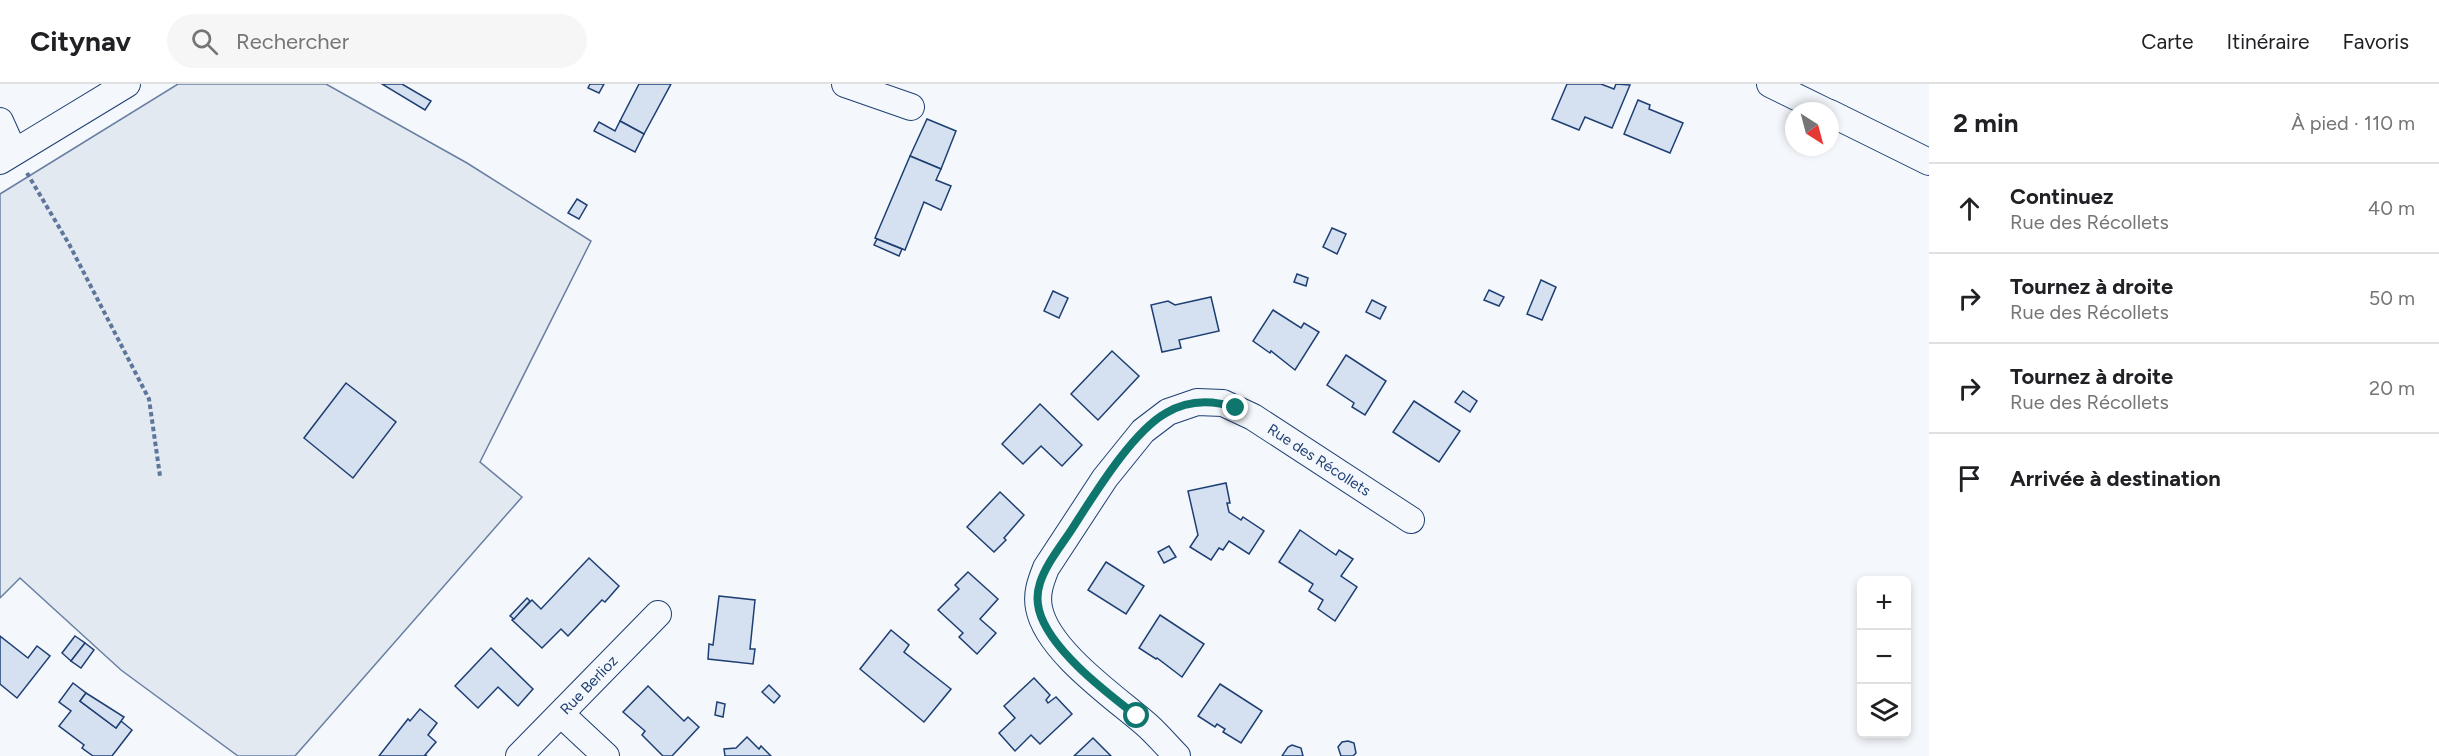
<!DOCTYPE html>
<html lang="fr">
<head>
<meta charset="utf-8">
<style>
  :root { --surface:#fff; --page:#f6f6f6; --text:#202124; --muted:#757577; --line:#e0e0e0 }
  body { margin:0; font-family:Figtree,sans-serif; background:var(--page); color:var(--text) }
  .controls { position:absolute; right:18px; bottom:18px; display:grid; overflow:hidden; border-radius:9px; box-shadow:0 3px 9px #0003 }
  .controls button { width:54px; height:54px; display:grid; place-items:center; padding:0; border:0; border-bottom:2px solid var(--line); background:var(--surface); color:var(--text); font:30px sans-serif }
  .compass { position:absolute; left:1785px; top:18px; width:54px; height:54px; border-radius:50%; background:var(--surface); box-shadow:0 3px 9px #0003; rotate:144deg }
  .stop { position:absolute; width:18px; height:18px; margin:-14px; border:4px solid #0f766e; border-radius:50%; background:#fff }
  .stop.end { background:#0f766e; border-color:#fff; box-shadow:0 2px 6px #0008 }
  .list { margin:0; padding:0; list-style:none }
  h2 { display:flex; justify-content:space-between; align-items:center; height:78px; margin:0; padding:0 24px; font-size:26px }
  h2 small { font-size:20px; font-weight:400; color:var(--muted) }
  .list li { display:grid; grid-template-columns:39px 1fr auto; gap:18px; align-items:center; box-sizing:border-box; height:90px; padding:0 24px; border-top:2px solid var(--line) }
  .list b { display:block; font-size:22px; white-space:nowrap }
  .list p { margin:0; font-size:20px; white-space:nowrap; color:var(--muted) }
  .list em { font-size:20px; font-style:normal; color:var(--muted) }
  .icon { flex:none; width:33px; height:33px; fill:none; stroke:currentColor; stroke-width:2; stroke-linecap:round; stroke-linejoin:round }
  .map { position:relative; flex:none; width:1929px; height:672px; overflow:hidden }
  header { display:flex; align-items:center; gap:36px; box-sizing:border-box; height:84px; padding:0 30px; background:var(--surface); border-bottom:2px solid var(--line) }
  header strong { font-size:28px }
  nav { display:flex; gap:33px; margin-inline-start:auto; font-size:21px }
  .search { width:420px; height:54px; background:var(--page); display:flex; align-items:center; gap:15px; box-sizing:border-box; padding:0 21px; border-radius:33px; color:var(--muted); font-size:22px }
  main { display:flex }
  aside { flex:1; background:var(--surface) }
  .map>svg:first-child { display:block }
</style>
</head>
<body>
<header>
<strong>Citynav</strong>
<div class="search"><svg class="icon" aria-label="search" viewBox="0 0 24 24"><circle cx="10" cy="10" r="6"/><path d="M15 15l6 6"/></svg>Rechercher</div>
<nav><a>Carte</a><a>Itinéraire</a><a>Favoris</a></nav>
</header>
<main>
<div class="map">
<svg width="1929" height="672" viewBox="0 0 1929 672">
  <rect width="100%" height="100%" fill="#f4f7fb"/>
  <polygon fill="#e3e9f0" stroke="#687fa3" stroke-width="1.5" points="178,0 326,0 467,79 591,157 480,378 522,413 295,672 238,672 121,586 20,494 0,514 0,110"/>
  <g fill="#d5e0f0" stroke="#1d3f73" stroke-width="1.5">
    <polygon points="382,0 402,0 431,17 425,26"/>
    <polygon points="590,0 604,0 599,9 588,4"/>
    <polygon points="639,0 671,0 644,50 620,37"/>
    <polygon points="1567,0 1601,0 1614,5 1616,0 1630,1 1612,44 1585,33 1579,46 1552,35"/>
    <polygon points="1638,16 1650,21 1649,25 1683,39 1670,69 1624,50"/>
    <polygon points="927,35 956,47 941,85 910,72"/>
    <polygon points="620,37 644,50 635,68 594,47 599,38 615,47"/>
    <polygon points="910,72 941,85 936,96 951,102 941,126 924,118 905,166 875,154"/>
    <polygon points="577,115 587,121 579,135 568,129"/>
    <polygon points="1332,144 1346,150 1337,170 1323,163"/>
    <polygon points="877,155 902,165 899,172 874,161"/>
    <polygon points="1297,190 1308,194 1306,202 1294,198"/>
    <polygon points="1541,196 1556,203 1542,236 1527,230"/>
    <polygon points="1489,206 1504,213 1499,222 1484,216"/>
    <polygon points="1053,207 1068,214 1059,234 1044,227"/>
    <polygon points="1211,213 1219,247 1179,256 1181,264 1162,268 1151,221 1168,217 1175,221"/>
    <polygon points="1372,216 1386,223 1380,235 1366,228"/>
    <polygon points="1273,226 1301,244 1304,239 1319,248 1295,286 1271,267 1270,269 1253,257"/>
    <polygon points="1112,267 1139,292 1098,336 1071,310"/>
    <polygon points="1346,271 1386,297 1365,331 1352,323 1354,319 1327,301"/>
    <polygon points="346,299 396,338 353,394 304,354"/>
    <polygon points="1463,307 1477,317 1470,328 1455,318"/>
    <polygon points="1414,317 1460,347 1439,378 1393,348"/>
    <polygon points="1040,320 1082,361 1062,382 1041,362 1023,380 1002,360"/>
    <polygon points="1226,399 1230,419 1227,419 1229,428 1241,436 1243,433 1264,447 1249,470 1229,457 1223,466 1219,464 1211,476 1190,463 1198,451 1188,407"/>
    <polygon points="1000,408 1024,431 1004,454 1006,456 994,468 967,443"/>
    <polygon points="1300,446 1336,471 1339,466 1353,475 1341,492 1357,503 1335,537 1318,525 1323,516 1309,507 1313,500 1279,478"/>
    <polygon points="1169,462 1176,473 1164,479 1158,468"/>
    <polygon points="589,474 619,502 605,518 602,516 568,552 561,545 542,564 512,536 532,516 541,525"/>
    <polygon points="1106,478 1144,502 1126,530 1088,506"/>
    <polygon points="968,488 998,515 980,535 996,549 977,570 959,553 963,549 938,526 959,505 955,501"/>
    <polygon points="719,512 755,516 750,565 755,565 753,580 708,575 709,560 713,561"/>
    <polygon points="527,514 530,517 514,535 510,532"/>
    <polygon points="1160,531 1204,560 1182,593 1157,574 1156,575 1139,564"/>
    <polygon points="891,546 909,561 904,568 951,605 924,638 860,585"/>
    <polygon points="0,552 28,574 37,562 50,572 17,614 0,600"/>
    <polygon points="75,552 85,559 71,577 62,569"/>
    <polygon points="85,559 94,566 81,584 71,577"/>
    <polygon points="491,564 533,605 518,622 498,603 478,624 455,602"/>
    <polygon points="1034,594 1050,611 1046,616 1048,619 1056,613 1072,630 1040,660 1031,651 1015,667 999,649 1015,634 1004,622"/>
    <polygon points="73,599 86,609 80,617 116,644 121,637 132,646 112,672 93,672 82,664 84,661 59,642 71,627 59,618"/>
    <polygon points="1220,600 1262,627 1241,659 1223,648 1225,645 1217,640 1215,643 1198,632"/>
    <polygon points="769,601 780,612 774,619 762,608"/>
    <polygon points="648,602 684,637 688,633 699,643 672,672 663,672 642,651 645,647 623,628"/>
    <polygon points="86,609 124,633 116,644 80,617"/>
    <polygon points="717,618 725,620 723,633 715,631"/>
    <polygon points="420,625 437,639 428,651 436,658 425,671 427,672 379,672 408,635 410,637"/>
    <polygon points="747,653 759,665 761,662 771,672 725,672 724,665 736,664"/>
    <polygon points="1093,654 1111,672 1074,672"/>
    <polygon points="1348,657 1354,659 1356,669 1353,672 1341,672 1338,663 1342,658"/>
    <polygon points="1292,661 1301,664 1303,672 1282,672 1288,663"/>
  </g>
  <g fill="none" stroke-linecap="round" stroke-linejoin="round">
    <g stroke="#1d3f73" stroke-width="28">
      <g id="street">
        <polyline points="845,0 911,23"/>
        <polyline points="1770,0 1825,27"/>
        <polyline points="1830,29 1929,78"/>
        <polyline points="0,37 14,68"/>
        <polyline points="0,77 127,0"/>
        <polyline points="561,630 606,672"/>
        <polyline points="519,672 658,530"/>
        <path d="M1177 672C1167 662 1158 651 1148 642 1116 614 1047 567 1039 524 1036 509 1041 497 1046 484L1105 394 1143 347 1168 328 1197 318 1223 319 1253 333 1411 436"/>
      </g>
    </g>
    <polyline stroke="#5e769c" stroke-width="4" stroke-dasharray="4.5 3" stroke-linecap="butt" points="27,89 69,160 149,315 160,392"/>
    <use href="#street" stroke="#f4f7fb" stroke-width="26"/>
  </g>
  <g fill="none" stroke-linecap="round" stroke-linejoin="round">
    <path stroke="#0f766e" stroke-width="8" d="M1137 632C1106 608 1049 565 1039 526 1037 518 1037 508 1040 499 1046 480 1061 462 1072 445 1094 411 1132 348 1166 329 1188 316 1213 316 1236 324"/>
  </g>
  <g text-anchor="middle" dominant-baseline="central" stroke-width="4.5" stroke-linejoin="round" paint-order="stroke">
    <g font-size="15" fill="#1d3f73" stroke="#f4f7fb">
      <text transform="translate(1319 376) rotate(33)">Rue des Récollets</text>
      <text transform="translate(589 601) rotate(-46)">Rue Berlioz</text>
    </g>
  </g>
</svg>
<div class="controls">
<button>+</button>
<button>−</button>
<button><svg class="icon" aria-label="layers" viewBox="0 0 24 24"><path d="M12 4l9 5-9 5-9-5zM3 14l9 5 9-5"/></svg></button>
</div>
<svg class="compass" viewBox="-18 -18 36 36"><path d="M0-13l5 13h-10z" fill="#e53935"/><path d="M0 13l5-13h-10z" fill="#757577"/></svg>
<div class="stop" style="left:1137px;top:632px"></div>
<div class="stop end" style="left:1236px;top:324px"></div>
</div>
<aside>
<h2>2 min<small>À pied · 110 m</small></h2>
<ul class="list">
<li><svg class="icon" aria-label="ahead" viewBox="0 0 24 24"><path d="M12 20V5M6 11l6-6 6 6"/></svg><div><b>Continuez</b><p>Rue des Récollets</p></div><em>40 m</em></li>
<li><svg class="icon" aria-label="right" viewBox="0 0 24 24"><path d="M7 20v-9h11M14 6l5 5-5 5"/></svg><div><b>Tournez à droite</b><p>Rue des Récollets</p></div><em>50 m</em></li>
<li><svg class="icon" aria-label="right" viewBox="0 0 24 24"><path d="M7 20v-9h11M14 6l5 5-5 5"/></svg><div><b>Tournez à droite</b><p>Rue des Récollets</p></div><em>20 m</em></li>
<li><svg class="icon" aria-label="arrive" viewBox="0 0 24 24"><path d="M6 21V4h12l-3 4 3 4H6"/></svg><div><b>Arrivée à destination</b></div></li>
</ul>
</aside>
</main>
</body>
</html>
